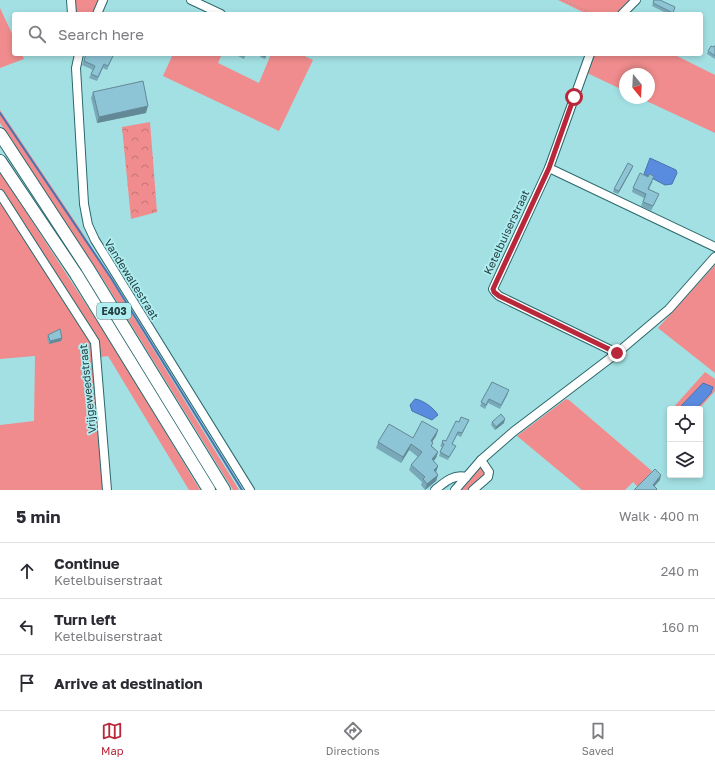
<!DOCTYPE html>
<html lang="en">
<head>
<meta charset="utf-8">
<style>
  :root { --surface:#fff; --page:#f2f2f3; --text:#2b2b33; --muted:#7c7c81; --line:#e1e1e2; --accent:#b9273a }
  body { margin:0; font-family:"Golos Text",sans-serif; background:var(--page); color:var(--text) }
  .controls { position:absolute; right:12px; bottom:12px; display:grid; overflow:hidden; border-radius:4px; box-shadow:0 2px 6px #0003 }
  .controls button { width:36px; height:36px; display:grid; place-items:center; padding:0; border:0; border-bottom:1px solid var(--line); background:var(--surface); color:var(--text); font:20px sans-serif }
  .compass { position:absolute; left:619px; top:68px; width:36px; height:36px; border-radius:50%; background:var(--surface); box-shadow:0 2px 6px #0003; rotate:162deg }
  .stop { position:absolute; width:12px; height:12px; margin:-9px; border:3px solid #b9273a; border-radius:50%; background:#fff }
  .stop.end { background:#b9273a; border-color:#fff; box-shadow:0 1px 4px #0008 }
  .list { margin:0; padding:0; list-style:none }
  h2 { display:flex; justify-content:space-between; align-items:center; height:52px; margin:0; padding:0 16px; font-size:17px }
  h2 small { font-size:13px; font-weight:400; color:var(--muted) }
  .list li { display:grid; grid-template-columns:26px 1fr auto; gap:12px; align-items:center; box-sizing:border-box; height:56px; padding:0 16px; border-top:1px solid var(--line) }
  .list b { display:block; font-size:15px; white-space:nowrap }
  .list p { margin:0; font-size:13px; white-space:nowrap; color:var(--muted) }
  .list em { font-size:13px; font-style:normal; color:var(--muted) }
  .icon { flex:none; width:22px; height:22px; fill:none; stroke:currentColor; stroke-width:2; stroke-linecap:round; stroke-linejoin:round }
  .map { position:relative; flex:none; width:715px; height:490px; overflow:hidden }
  .search { position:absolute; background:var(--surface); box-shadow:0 2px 6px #0003; left:12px; right:12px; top:12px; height:44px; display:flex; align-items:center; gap:10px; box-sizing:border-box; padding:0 14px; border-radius:4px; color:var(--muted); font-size:15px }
  .sheet { height:220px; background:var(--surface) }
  nav { display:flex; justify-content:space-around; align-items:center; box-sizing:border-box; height:56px; border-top:1px solid var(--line); background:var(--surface); font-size:11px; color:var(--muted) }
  nav a { display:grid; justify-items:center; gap:2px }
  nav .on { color:var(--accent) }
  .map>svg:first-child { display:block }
</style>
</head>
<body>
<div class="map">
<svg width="715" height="490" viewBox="0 0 715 490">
  <defs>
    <pattern id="forest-crowns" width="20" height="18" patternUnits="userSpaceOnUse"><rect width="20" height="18" fill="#f08c8d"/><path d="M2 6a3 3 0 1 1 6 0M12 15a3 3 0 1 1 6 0" fill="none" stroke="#c27475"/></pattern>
  </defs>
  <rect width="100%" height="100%" fill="#a3e0e3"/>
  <g fill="#f08c8d">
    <polygon points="74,0 100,0 94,14 75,14"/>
    <polygon points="558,0 633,0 618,14 587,14"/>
    <polygon points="0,8 14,38 14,54 22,54 24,59 0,68"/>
    <polygon points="173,54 222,54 218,63 259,83 271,54 300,54 313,60 279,131 163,76"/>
    <polygon points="592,54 673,54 715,75 715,133 640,98 649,98 649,74 625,74 625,91 585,72"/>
    <polygon points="0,110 80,229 239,490 233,490 103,279 0,123"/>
    <polygon points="0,172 117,352 200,490 189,490 108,356 100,357 99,345 0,190"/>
    <polygon points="0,197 90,338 94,348 104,490 0,490 0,425 34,421 35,356 0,359"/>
    <polygon points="715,265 715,373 658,328"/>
    <polygon points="705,372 715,379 715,391 699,409 696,409 713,390 683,405 682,409 672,409"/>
    <polygon points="566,399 569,400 652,471 638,487 633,482 625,490 582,490 517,436"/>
    <polygon points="480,468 482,468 485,473 484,477 472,490 461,490"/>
  </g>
  <polygon fill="url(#forest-crowns)" points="150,122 157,212 131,219 122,127"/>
  <g fill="#598bde" stroke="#4a74af">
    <polygon points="650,158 676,170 677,173 672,184 665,185 644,174"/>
    <polygon points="703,383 713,387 711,393 696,409 682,409 682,405"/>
    <path d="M415 399C423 400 434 408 438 415L432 420 412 411 410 405Z"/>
  </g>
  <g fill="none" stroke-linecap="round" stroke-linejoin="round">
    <polyline stroke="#4a74af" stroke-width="2" points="0,113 111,278 242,490"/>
    <g stroke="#2b686b" stroke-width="10">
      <g id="minor">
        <polyline points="71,0 72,14"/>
        <polyline points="191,0 221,14"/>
        <polyline points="97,14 103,0"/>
        <polyline points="622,14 636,0"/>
        <polyline points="79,54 76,68 84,204 88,225 95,240 250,490"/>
        <polyline points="590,54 549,168 493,289 495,292 499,296 617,353"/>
        <polyline points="549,168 715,247"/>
        <polyline points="0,194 95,342 107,490"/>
        <path d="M435 490C445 482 453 474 466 477"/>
        <polyline points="455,490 481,460 513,432 617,353 669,309 715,257"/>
        <polyline points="473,490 488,477 489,472 481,460"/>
      </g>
    </g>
    <g stroke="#2b686b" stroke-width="14">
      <g id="highway">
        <polyline points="0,134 87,267 224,490"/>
        <polyline points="0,161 76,274 209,490"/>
      </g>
    </g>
    <polyline stroke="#6f9d9f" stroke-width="1" stroke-dasharray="1 3" stroke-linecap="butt" points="563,0 592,14"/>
    <use href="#minor" stroke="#fff" stroke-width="8"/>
    <use href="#highway" stroke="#fff" stroke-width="12"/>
  </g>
  <g fill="#79a9b8">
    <polygon points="654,0 675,7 672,14 668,14 652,6"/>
    <polygon points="715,46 715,59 707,54 708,51"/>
    <polygon points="86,54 112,58 107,70 103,68 97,81 89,78 93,70 82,65"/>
    <polygon points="234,54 246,54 244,59"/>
    <polygon points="261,54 267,54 265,59 260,57"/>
    <polygon points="93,92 146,113 97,123 91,98"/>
    <polygon points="633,166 618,194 613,192 614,189"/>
    <polygon points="653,181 649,189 657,198 651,211 641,206 644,198 632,192 633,188"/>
    <polygon points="48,335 62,338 61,341 49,344 47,338"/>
    <polygon points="492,382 508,394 500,409 488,403 485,409 480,406"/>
    <polygon points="469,420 461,437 457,435 452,444 454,449 448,460 439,456 442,447 440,446 442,443 446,441 459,422"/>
    <polygon points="492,422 504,423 495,430 491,425"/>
    <polygon points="438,430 436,436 432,442 432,446 438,452 436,458 433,461 438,466 436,472 438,475 436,481 425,490 421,485 422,482 409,470 411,465 418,457 409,450 401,463 376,448 378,442 413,438"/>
  </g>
  <g fill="#638996">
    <polygon points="148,106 146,113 97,123 99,117"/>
    <polygon points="633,166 632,169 618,194 619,191"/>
    <polygon points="62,338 61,341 49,344 50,341"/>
    <polygon points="505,419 504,423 495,430 496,427"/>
    <polygon points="438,430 436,436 429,447 431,441"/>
    <polygon points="411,444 409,450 401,463 403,457"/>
    <polygon points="438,452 436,458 430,465 432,459"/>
    <polygon points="438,466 436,472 434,470"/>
    <polygon points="438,475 436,481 425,490 427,484"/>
    <polygon points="661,475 660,480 651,490 653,485"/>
  </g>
  <g fill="#8dc4d6" stroke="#638996">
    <polygon points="654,0 660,0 675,7 673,13 653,3"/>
    <polygon points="711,46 713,47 714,46 715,46 715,56 708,51"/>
    <polygon points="86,54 114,54 108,66 104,64 98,77 91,74 95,66 84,61"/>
    <polygon points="261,54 267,54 265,57 261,55"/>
    <polygon points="143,81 148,106 99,117 93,92"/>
    <polygon points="628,163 633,166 619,191 614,189"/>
    <polygon points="640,173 648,177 649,174 654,176 648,189 659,194 653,206 643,202 646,194 633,188"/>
    <polygon points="60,329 62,338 50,341 48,335"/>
    <polygon points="492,382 509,390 501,405 489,399 486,405 481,402"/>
    <polygon points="501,414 505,419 496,427 492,422"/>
    <polygon points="461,417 469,420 462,433 458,432 452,444 456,446 449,457 440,452 444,444 442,443 443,440 446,441 456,421 459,422"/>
    <polygon points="422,421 438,430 431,441 433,443 431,446 438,452 432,459 438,466 434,470 438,475 427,484 423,479 425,477 411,465 422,452 411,444 403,457 378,442 389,424 413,438"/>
    <polygon points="655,469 661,475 653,485 657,489 656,490 634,490"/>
  </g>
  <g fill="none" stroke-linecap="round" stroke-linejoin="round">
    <polyline stroke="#b9273a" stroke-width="5" points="574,97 549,168 493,289 494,292 499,296 617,353"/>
  </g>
  <g text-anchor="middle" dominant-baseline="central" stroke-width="3.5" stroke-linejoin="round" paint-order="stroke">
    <rect fill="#afeef1" stroke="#4f7476" stroke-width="1" x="97" y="303" width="34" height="16" rx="3"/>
    <g font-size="10" font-weight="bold" fill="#263f41">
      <text x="114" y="311">E403</text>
    </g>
    <g font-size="11" fill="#263f41" stroke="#afeef1">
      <text transform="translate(506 232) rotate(-65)">Ketelbuiserstraat</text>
      <text transform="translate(132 279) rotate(58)">Vandewallestraat</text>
      <text transform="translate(87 389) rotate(-96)">Vrijgeweedstraat</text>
    </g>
  </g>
</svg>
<div class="controls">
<button><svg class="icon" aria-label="locate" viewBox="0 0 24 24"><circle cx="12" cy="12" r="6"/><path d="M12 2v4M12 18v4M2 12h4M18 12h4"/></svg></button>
<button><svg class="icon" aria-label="layers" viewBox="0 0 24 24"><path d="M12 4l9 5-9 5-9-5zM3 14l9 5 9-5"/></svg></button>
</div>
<svg class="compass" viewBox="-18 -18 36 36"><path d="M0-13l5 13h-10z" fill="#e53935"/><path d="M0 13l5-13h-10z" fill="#7c7c81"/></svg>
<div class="stop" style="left:574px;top:97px"></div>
<div class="stop end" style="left:617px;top:353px"></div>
<div class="search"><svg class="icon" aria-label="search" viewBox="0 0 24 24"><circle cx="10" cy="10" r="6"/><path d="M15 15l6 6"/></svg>Search here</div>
</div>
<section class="sheet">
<h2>5 min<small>Walk · 400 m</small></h2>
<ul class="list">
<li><svg class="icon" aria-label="ahead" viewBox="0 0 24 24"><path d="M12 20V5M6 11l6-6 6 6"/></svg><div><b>Continue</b><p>Ketelbuiserstraat</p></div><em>240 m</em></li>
<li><svg class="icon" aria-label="left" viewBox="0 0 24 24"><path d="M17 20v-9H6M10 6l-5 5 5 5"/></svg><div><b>Turn left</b><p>Ketelbuiserstraat</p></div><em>160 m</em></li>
<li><svg class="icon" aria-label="arrive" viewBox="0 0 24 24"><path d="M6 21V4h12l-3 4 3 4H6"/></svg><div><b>Arrive at destination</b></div></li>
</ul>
</section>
<nav>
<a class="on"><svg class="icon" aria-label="map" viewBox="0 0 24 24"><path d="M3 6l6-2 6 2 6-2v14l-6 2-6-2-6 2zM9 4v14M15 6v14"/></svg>Map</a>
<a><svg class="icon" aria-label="directions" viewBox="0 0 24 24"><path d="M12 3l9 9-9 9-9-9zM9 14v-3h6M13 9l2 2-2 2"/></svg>Directions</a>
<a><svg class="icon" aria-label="saved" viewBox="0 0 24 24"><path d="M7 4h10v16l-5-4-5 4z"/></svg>Saved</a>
</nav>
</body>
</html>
